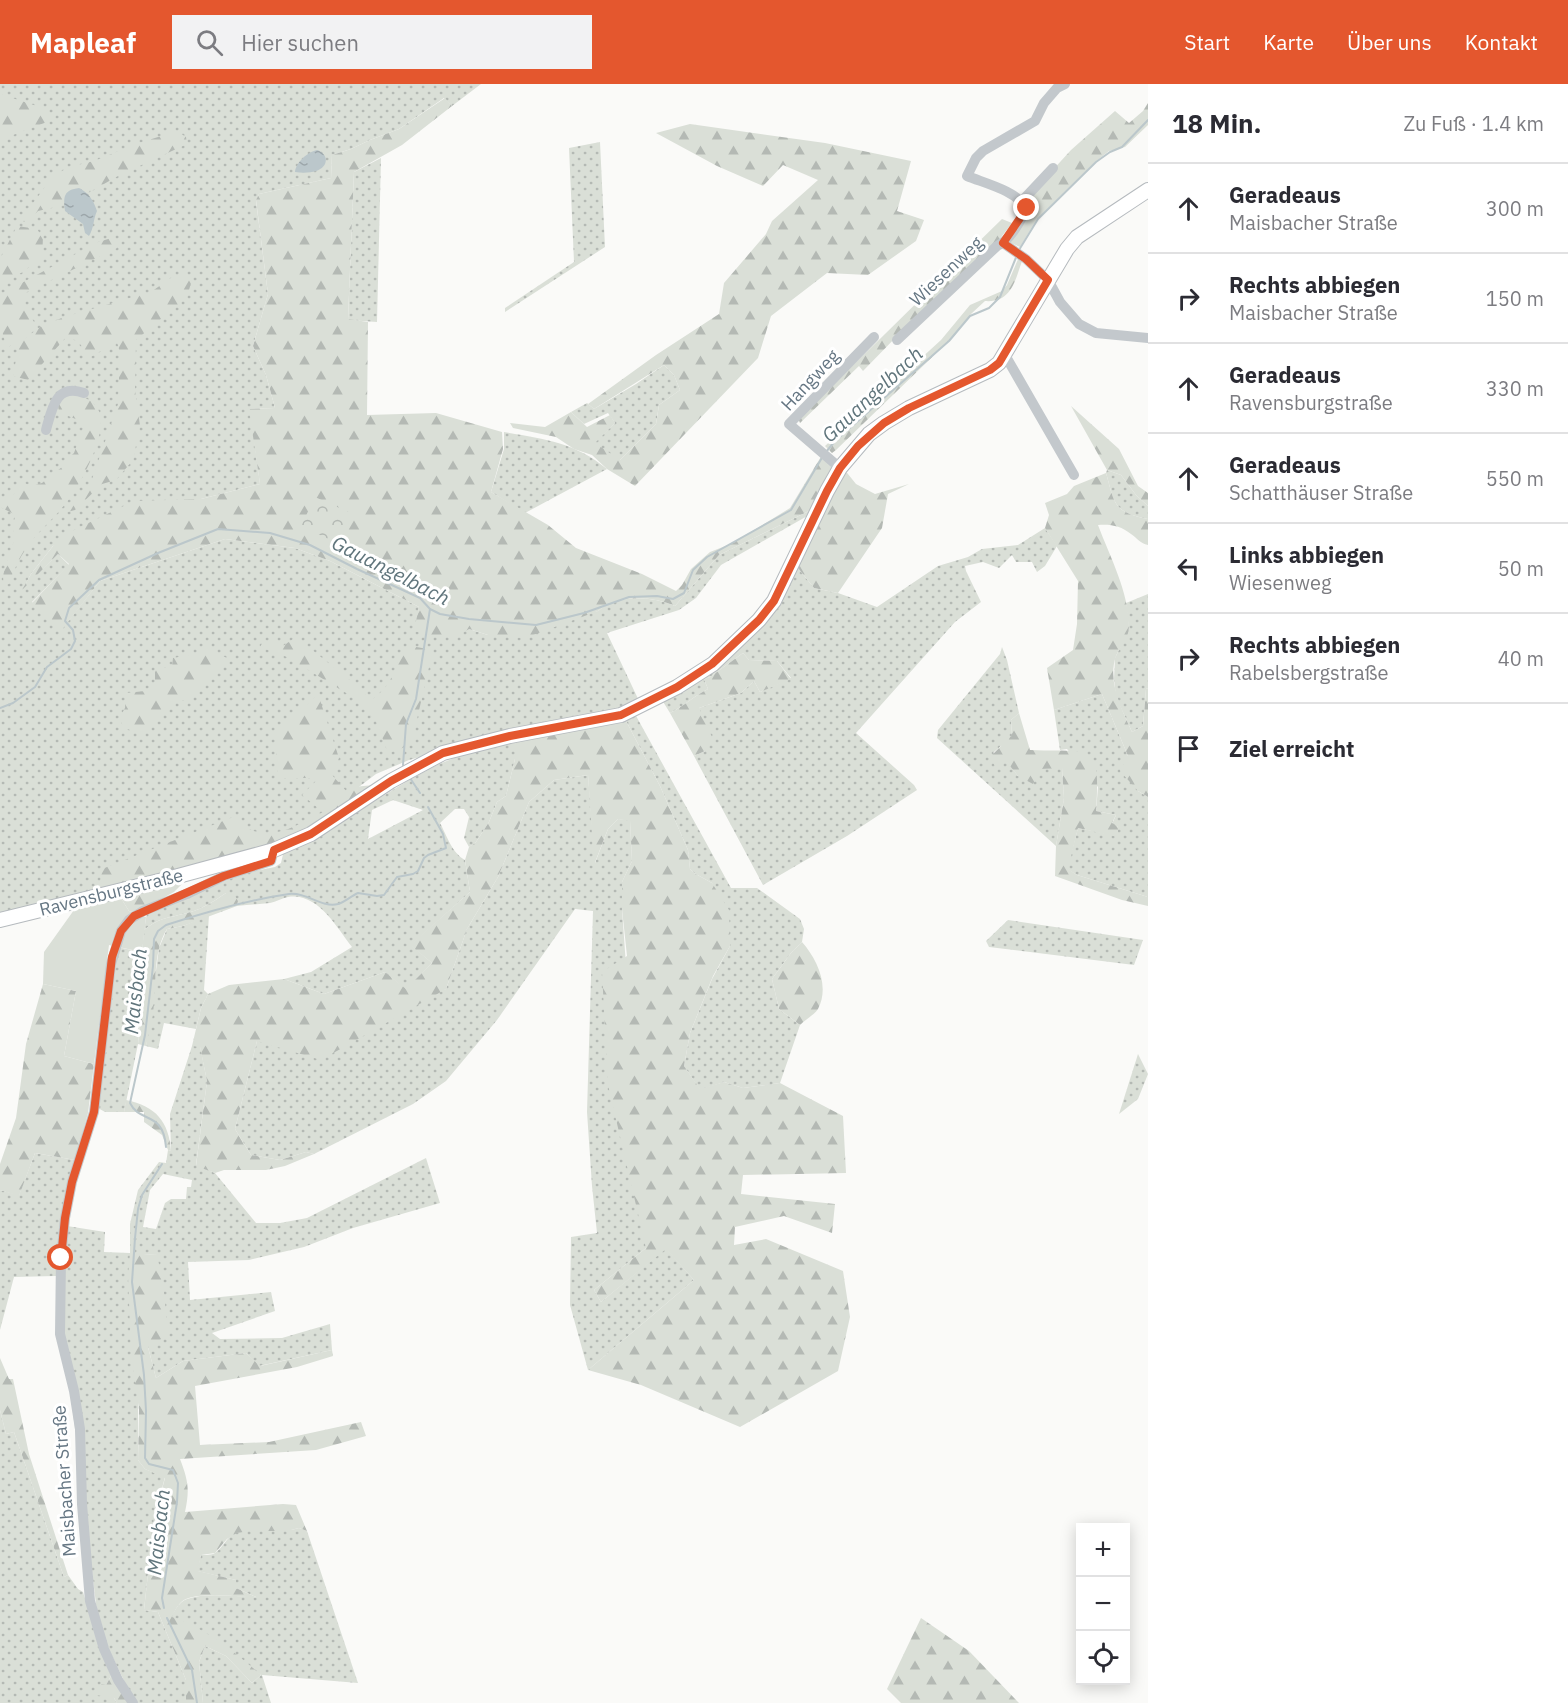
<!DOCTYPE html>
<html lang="de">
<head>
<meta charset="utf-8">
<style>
  :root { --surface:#fff; --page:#f2f2f3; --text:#2b2b33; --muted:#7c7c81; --line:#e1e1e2; --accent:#e4572e }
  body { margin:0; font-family:"IBM Plex Sans",sans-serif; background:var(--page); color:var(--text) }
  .controls { position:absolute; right:18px; bottom:18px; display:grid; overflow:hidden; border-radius:0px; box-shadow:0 3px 15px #0003 }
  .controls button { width:54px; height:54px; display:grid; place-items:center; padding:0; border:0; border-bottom:2px solid var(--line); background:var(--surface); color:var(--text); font:30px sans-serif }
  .stop { position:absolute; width:18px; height:18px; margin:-14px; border:4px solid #e4572e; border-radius:50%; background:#fff }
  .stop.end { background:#e4572e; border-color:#fff; box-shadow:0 2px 6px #0008 }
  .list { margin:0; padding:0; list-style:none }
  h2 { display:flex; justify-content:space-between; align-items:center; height:78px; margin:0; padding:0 24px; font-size:26px }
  h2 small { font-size:20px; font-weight:400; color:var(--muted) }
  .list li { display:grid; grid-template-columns:39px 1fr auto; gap:18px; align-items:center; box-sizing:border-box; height:90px; padding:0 24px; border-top:2px solid var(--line) }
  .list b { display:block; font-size:22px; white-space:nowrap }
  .list p { margin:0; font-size:20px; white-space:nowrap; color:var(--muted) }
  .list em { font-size:20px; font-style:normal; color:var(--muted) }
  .icon { flex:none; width:33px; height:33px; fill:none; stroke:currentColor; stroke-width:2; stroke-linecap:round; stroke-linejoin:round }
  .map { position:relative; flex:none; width:1148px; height:1619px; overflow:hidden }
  header { display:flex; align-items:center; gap:36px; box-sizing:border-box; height:84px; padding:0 30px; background:var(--accent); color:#fff }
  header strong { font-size:28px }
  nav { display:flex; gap:33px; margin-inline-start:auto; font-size:21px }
  .search { width:420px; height:54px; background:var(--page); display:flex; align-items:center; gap:15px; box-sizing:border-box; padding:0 21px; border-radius:0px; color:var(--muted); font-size:22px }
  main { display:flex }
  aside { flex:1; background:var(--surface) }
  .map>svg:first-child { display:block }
</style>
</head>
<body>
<header>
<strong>Mapleaf</strong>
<div class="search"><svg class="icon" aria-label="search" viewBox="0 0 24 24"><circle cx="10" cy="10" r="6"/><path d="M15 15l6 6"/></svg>Hier suchen</div>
<nav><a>Start</a><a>Karte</a><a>Über uns</a><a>Kontakt</a></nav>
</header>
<main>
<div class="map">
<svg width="1148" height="1619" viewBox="0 0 1148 1619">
  <defs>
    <pattern id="grass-dots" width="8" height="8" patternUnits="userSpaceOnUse" patternTransform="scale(1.5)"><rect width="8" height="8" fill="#dadfd7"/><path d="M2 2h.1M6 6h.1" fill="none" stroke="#b4b9b4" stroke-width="1.8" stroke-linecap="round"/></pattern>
    <pattern id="forest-firs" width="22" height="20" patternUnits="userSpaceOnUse" patternTransform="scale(1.5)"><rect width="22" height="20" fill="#dadfd7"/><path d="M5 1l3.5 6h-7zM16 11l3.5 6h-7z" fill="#b4b9b4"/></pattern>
    <pattern id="park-crowns" width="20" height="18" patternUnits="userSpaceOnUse" patternTransform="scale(1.5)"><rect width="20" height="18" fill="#dadfd7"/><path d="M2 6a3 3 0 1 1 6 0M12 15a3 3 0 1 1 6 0" fill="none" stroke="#b4b9b4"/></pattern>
    <pattern id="water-ripples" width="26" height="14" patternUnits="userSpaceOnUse" patternTransform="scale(1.5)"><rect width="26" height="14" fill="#bbc7cb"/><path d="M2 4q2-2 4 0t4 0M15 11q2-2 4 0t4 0" fill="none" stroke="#9ca6aa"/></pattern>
  </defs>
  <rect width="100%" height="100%" fill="#fafaf8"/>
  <g fill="url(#grass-dots)" fill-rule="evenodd">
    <path d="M0 0H481L452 22 444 14 399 45 370 56 351 65 332 71 331 94 259 110 256 117 268 210 253 262 266 291 275 324 250 325 260 400 201 415 53 462 31 490 24 503 58 470 69 481 32 518 61 546 100 497 225 455 295 464 330 477 419 523 415 547 469 545 488 551 598 527C618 510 652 512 675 522L719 471 811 426 809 431 721 481 696 514 679 526 607 549 640 619 609 630 506 650 409 676 376 690 327 727 261 763 0 832Z"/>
    <polygon points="600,58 605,163 505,228 505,224 574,178 569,64"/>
    <polygon points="381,74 377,238 348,236 354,88"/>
    <polygon points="664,281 674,291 680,306 659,321 656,340 619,377 594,359 615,339 608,329 584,340 571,328 587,319 594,325 636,300"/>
    <path d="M504 348C543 355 575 358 607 385L525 429 491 408 504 365Z"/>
    <path d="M1107 386 1121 391 1136 411 1148 422V435C1113 428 1115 420 1106 389Z"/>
    <path d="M1045 444 1057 462 1045 482 1037 488 1032 478H1016L1012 471 999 484 983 478 965 482 966 487 981 518 955 538 856 649 914 701 917 706 847 752 763 801 694 672 705 667 699 624 741 609 754 597 760 608 791 594 777 577 749 576 743 569 710 593 704 595 708 605C694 612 684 622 670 629L662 616C698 593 737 572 764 539 778 522 788 503 798 484L814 504 838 509 877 523 938 482 968 473 982 465 1018 461Z"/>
    <polygon points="1148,510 1148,604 1146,605 1143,642 1132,648 1116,613 1114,595 1115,574 1129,545 1126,519"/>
    <polygon points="1002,563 1007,576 1019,629 1011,636 1012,652 993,669 1006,676 1018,692 1040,685 1062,683 1064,714 1056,762 937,654 938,646 1000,570"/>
    <polygon points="1102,610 1128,672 1138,707 1148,713 1148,813 1077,791 1067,785 1078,744 1118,752 1118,743 1112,740 1116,731 1096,727 1098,703 1067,665 1060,666 1054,626"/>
    <polygon points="635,630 731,804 757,804 800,835 804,845 802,858 791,869 772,895 779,925 800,941 780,999 743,1004 724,998 700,1006 684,982 690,949 712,895 730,862 712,799 694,789 690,785 688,766 660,702 625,635"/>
    <path d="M515 657V675L506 712 497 718 489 738 476 758 469 763 464 754 469 733 464 725H455L440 739C447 752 452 769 465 776L470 808 411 861 432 879 406 906 385 888 324 910 284 895 311 888 352 863C337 844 318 808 288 813 282 814 276 818 270 819 259 820 248 821 237 822L238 817 226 809C213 818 199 827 183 830 165 835 161 833 144 846L147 829 245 789 275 783 281 779 284 766 316 753 409 696 439 680 462 671ZM393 716 423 726 368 755 372 726Z"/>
    <polygon points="588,691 595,779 608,745 618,735 630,736 632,777 622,798 622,825 646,1164 594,1206 601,1218 666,1164 694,1196 588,1286 570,1221 571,1153 597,1149 592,1102 587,1028 593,827 575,825 497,936 446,997 413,1020 314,1070 306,1068 280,1076 251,1071 235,1045 257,957 446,905 467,845 498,793 529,718 554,696"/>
    <polygon points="209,831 204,906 208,910 201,924 196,945 164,939 158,965 146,962 159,864 167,845 183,842"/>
    <polygon points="1008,836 1143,856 1134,881 989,863 986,857"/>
    <polygon points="117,863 142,868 146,873 138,960 124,1028 105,1028 98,1024"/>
    <path d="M192 962H200L207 997 196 1081 215 1089 256 1139H280L307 1134 426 1074 440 1119 353 1144 304 1163 249 1176 188 1178 190 1216 271 1208 275 1227 212 1249 220 1255 282 1254 330 1240 332 1266 259 1282 246 1269 183 1277 156 1294 148 1263 157 1171 138 1170V1376L145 1385 165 1393 154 1435 144 1526 158 1528 186 1596V1619H138L129 1607 99 1545 64 1254V1190L67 1142 105 1148 104 1168 130 1169V1140L138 1106 159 1078 166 1079 168 1066 171 1067 170 1030ZM163 1090 192 1096 191 1103H187L186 1115H171L165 1119 156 1145 143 1143 150 1106Z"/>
    <polygon points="1138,970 1148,990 1138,1015 1119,1030"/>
    <polygon points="35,1069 75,1076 56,1192 14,1193 0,1246 0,1106 19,1111"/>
    <polygon points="0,1326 6,1350 14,1348 64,1493 68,1491 78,1505 83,1508 101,1567 111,1592 106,1601 117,1619 0,1619"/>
    <path d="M299 1444 307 1447 358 1599 262 1591 271 1619H203L199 1578 205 1562 226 1572 252 1599 261 1591 171 1533C175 1526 179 1518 187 1515 207 1508 235 1513 256 1513L236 1504V1496L197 1487 201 1471C205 1471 212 1471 215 1469 223 1464 226 1453 236 1449 255 1442 279 1450 299 1444Z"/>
  </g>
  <g fill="url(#forest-firs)">
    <polygon points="0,10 46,25 52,36 0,56"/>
    <path d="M445 14 452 22 402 61 354 88 348 235 368 238 367 331 436 329 502 348 503 365 491 408 548 441 576 464 642 490 676 507 682 501 691 485 710 468 733 459 790 424 822 371 834 382 811 426 719 471 675 522C652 512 619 510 598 527L525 554 488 551 469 545 455 553H437L414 547 419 523 330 477 295 464 225 455 100 497 61 547 32 519 69 480 58 470 22 506 31 490 53 462 74 446 134 417 201 415 260 400 249 325 275 324 266 291 253 262 268 210 256 116 259 110 331 94 332 71 351 65 370 56 399 45Z"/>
    <polygon points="1148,19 1148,41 1125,63 1109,67 1095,78 1037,135 1020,163 1009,158 1031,121 1029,112 1071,66 1115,27 1129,39 1143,27"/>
    <polygon points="690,40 825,59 911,77 897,127 924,136 916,157 868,191 827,189 771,232 758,274 635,402 607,385 592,371 574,365 556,353 513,344 510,339 545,343 571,328 587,343 610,331 615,339 595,359 620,376 656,340 659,321 680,306 674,291 664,281 594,325 588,320 656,271 719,230 724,199 766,150 772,137 818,96 783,81 763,102 717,82 656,49"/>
    <polygon points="177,47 186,53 187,60 118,92 88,109 79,104 64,118 64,121 38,127 27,138 20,137 53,92 69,83 94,77 136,60"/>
    <path d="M1002 135 1012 139 999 156 899 250 863 287 859 282 800 339 798 334C867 269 934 201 1002 135Z"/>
    <polygon points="17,142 37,145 43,154 42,172 23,188 0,199 0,175"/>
    <polygon points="115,153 117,164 25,209 25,224 36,241 5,266 6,260 0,242 1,210 98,158"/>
    <path d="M1019 173 1022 177C1015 197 1011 219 985 217L971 230 955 251 836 366 832 369 825 362 941 256 970 221 1002 207 1007 201Z"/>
    <polygon points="193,192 187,213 136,256 135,306 140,342 133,376 116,396 102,400 75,426 67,428 83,410 92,395 118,320 120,269 117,258 85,276 81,261 68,251 28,296 13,292 19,259 40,243 64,233 151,208 172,193"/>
    <path d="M67 310C80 311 96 315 100 330 106 351 82 398 69 415 57 432 39 446 27 463 19 475 13 487 9 500L4 501C0 486 12 470 14 455 14 445 11 442 16 431L0 423V416L11 413 24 399 32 402 42 399 67 379 66 376 74 369 85 339 59 328 58 321Z"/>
    <polygon points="1071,322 1119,365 1138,402 1148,409 1148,422 1136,411 1121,391 1107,386"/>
    <polygon points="844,385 856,400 875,410 909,400 888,410 882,444 838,509 814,504 798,484 817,433"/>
    <path d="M1106 389C1115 420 1113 428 1148 435V461C1140 459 1138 455 1131 450 1121 442 1111 440 1098 441 1110 473 1129 508 1129 543 1129 553 1120 563 1116 572 1107 598 1122 625 1132 648L1143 642 1146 605 1148 604V713L1138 707 1120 687 1128 672 1102 610 1054 626 1047 584 1073 566 1077 540 1078 497 1045 444 1049 431 1045 419 1067 410 1074 402Z"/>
    <path d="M296 553 361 605 370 617C392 602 394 588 402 564L411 562 433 566 411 661 388 669 376 637 351 612 287 573 260 563 264 556 283 562Z"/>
    <path d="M202 562 227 574 229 577 185 616H176L171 622 162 625C158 639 151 642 139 650L123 643 120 633 125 624 126 609 155 606V585L172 583 173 574 201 569Z"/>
    <path d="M743 569 749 576 777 577 791 595 760 608 754 597 741 609 699 624 712 653 705 667 694 672 670 629C684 622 694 612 708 605L704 595 710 593Z"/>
    <path d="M318 610 339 674 332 691 347 708 353 703 374 701 303 748 279 761 99 807 102 785 233 733C264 764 291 744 323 728L302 711 319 694H278L275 651Z"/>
    <path d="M1019 629 1030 666C1091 669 1101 655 1096 727L1116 731 1112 739 1118 743V753L1078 744 1068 785 1077 791 1148 813V822L1122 816 1055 792 1056 762 1064 714 1062 684 1041 685 1033 700 1018 692 1006 677 995 682 990 673 1001 662 1002 654 1012 652 1011 636Z"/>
    <polygon points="625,635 660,702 688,766 690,785 694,789 712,799 729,826 730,862 713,892 690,949 684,982 700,1005 724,998 743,1004 780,999 843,1032 846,1089 743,1091 741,1110 835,1120 832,1149 784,1132 735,1143 734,1161 766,1155 843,1187 850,1233 838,1287 740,1343 641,1301 588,1286 694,1196 666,1165 601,1218 594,1206 646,1164 608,1001 602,888 627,872 622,825 622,798 632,777 630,737 618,735 608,745 594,781 588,691 554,696 529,718 498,793 467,845 446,905 321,976 257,957 235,1045 251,1071 280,1076 306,1068 314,1070 285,1082 266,1086 224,1086 215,1089 196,1082 207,997 200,963 192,962 201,924 208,910 229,901 284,895 324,910 385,888 406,905 432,879 410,861 470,808 465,776 469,763 476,758 489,738 497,718 506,712 515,675 515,657"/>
    <polygon points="189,793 174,808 135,829 129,827 119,811"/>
    <path d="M226 809H233L238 817 237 822 183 842 167 845C152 869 157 902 153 929 152 940 148 951 146 962L138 960 146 874 142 868 144 846C161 833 165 835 183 830 199 827 213 818 226 809Z"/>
    <path d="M802 858C817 875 830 902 818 925 814 931 805 936 800 941L779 925 772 895 791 869Z"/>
    <polygon points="43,900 76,907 64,972 94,980 88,1029 75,1076 35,1069 19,1112 0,1106 0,1080 16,1034 26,960"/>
    <path d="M126 1016C156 1022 169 1038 171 1067L168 1066 162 1051 144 1038V1028H124Z"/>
    <path d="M130 1169 157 1171 163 1198 168 1251 148 1263 156 1294 183 1277 246 1269 260 1282 332 1266 333 1272 297 1283 195 1302 200 1361 269 1358 361 1338 366 1352 316 1366 180 1375C188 1396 190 1405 185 1428L283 1420 296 1421 307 1447 299 1444 287 1447H249L237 1449 227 1455 215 1469 201 1471 198 1487 236 1496V1504L258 1514C239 1513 204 1508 186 1515 179 1518 175 1526 172 1533 205 1544 235 1568 261 1591L252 1599 226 1572 205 1562 199 1578 203 1619H186V1596L158 1528 144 1526 154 1435 165 1394 145 1385 138 1376 139 1326 131 1269 128 1192Z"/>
    <polygon points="0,1274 9,1295 13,1295 29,1370 68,1491 64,1493 14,1348 6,1350 0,1326"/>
    <polygon points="921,1534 969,1567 1019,1619 901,1619 887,1605"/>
    <polygon points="111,1592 128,1619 117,1619 114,1614 96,1611 101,1600 106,1601"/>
  </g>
  <polygon fill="url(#park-crowns)" points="315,413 353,430 339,460 301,442"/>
  <polygon fill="#dadfd7" points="119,811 129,827 146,833 142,868 109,861 94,980 64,972 76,907 43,900 44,868 74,826"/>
  <g fill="url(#water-ripples)">
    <path d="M317 66C329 70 329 83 316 87 310 89 302 89 295 88 296 79 307 68 317 66Z"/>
    <path d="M79 104C90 110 93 116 97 127 93 136 94 144 89 152L85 149 83 140 65 127C63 112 64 106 79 104Z"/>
  </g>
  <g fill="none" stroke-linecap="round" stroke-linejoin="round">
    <g stroke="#bbc7cb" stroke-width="2">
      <polyline points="1019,166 1038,135 1096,78 1110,68 1122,63 1148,36"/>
      <polyline points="826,368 835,357 949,257 970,232 989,224 1000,213 1017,171"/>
      <polyline points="0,624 13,619 35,603 47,583 71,565 75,557 73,546 65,537 69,524 99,496 158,469 218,445 270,449 310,461 357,485 420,514 430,525 440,530 469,535 536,541 584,529 629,513 657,512 673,515 684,509 693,486 707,473 791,426 823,372"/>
      <polyline points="403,681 406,640 416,615 430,525"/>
      <polyline points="410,694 420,709"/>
      <path d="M166 1063C163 1026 140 1040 130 1019L145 951 153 882 154 855 158 847 166 841C206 828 247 816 289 810 307 808 321 824 338 820 345 818 351 812 358 809L377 812 384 811 397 793 413 790 418 787 424 774 428 771 446 764 443 750 428 723"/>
      <polyline points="162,1080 142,1111 138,1125 135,1154 132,1198 144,1291 146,1327 145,1374 149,1380 173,1386 178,1399 177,1418 162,1514 164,1524"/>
      <polyline points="167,1534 192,1586 197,1619"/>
    </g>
    <g stroke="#b5babe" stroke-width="16">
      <polyline id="major" points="0,836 167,795 274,766 311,750 391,697 443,669 510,652 621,631 677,603 713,580 759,536 774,517 827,407 840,384 869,350 884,339 909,324 990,286 999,279 1067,165 1077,153 1148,106"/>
    </g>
    <g stroke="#c3c8cc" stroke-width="10">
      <polyline points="1022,117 1053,84"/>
      <polyline points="1003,159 1026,175 1048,196 1060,218 1079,240 1096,249 1148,254"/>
      <path d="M897 256 997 162C1011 156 1020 137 1027 124 1014 106 987 100 967 92L976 74 983 67 1035 37 1044 19 1057 4 1065 0"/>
      <polyline points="1005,271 1074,391"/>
      <path d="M46 346C52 324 56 299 84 309"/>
      <polyline points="840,384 789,340 874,253"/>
      <polyline points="133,1619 118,1596 104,1565 90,1517 82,1420 80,1345 74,1307 60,1250 61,1174 65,1134 72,1098 94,1028 111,880 121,847 129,836 143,827 189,809 224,792 271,777 274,766"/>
    </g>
    <use href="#major" stroke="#fff" stroke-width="14"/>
  </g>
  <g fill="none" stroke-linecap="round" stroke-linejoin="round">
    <polyline stroke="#e4572e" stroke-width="8" points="61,1174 65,1134 72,1098 94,1028 112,873 121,847 134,832 224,792 271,777 274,766 311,750 391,697 443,669 510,652 621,631 677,603 712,580 759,536 774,517 827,407 840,384 858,362 884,339 909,324 990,286 999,279 1048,196 1026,175 1003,159 1027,124"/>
  </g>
  <g text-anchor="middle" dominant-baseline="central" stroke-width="6" stroke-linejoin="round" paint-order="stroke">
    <g font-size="18" fill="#657683" stroke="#fff">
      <text transform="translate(946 187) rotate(-43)">Wiesenweg</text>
      <text transform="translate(810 296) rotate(-47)">Hangweg</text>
      <text transform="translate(111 808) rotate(-14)">Ravensburgstraße</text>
      <text transform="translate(64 1397) rotate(-94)">Maisbacher Straße</text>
    </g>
    <g font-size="20" font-style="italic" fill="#60757c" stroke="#fff">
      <text transform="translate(872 310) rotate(-43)">Gauangelbach</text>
      <text transform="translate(391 486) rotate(27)">Gauangelbach</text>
      <text transform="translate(135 907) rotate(-84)">Maisbach</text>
      <text transform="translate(158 1448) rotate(-84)">Maisbach</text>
    </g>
  </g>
</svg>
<div class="controls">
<button>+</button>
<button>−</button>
<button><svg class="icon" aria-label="locate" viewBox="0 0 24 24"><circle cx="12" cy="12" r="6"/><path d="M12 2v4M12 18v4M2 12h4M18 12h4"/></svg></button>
</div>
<div class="stop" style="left:61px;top:1174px"></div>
<div class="stop end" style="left:1027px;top:124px"></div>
</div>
<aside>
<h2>18 Min.<small>Zu Fuß · 1.4 km</small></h2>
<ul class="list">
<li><svg class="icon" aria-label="ahead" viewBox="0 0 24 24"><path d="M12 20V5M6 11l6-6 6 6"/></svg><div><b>Geradeaus</b><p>Maisbacher Straße</p></div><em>300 m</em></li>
<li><svg class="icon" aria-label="right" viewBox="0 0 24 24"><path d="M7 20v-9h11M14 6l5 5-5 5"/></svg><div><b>Rechts abbiegen</b><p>Maisbacher Straße</p></div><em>150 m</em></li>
<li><svg class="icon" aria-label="ahead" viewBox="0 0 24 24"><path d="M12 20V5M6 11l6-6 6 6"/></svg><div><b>Geradeaus</b><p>Ravensburgstraße</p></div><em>330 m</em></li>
<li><svg class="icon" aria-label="ahead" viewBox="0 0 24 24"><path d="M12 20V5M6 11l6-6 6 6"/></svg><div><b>Geradeaus</b><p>Schatthäuser Straße</p></div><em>550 m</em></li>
<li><svg class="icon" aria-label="left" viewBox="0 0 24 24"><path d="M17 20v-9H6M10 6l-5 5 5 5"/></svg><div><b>Links abbiegen</b><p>Wiesenweg</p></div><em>50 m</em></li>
<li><svg class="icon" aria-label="right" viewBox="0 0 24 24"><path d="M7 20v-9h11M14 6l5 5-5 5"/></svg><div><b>Rechts abbiegen</b><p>Rabelsbergstraße</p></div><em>40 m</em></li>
<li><svg class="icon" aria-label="arrive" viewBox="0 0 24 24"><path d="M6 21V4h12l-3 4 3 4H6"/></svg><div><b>Ziel erreicht</b></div></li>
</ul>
</aside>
</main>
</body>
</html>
